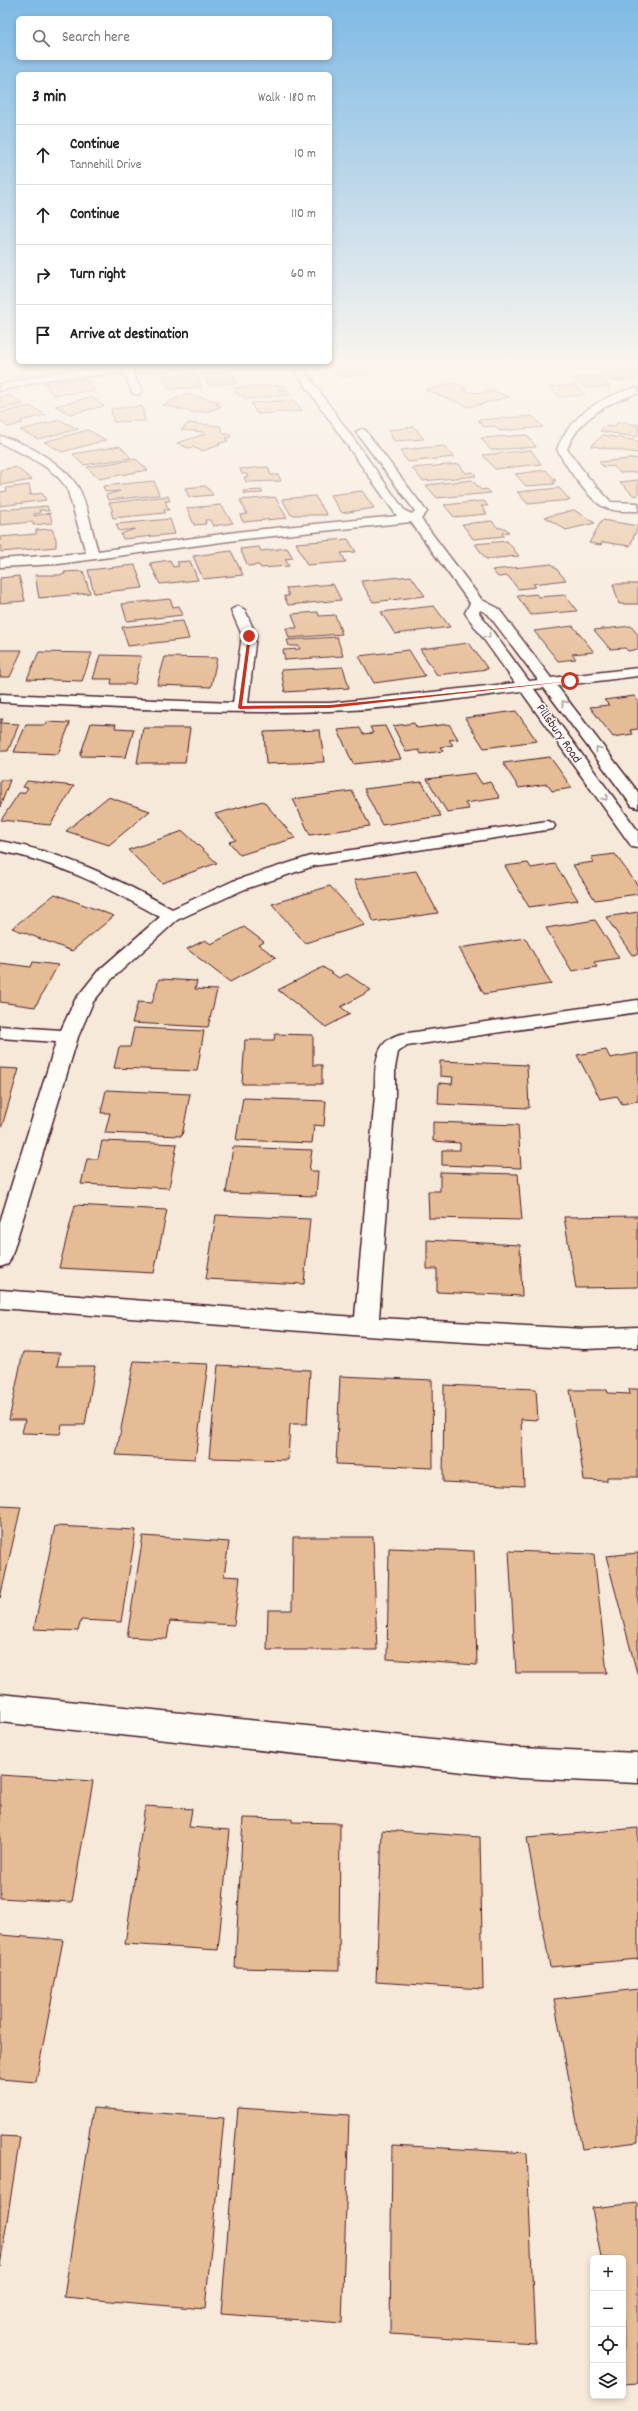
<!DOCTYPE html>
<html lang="en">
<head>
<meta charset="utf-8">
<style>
  :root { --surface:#fff; --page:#f6f6f6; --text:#222; --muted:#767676; --line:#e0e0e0 }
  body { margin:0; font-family:Dekko,sans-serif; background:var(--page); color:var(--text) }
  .controls { position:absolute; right:12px; bottom:12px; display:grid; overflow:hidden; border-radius:6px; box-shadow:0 2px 6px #0003 }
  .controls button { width:36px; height:36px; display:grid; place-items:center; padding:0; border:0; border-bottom:1px solid var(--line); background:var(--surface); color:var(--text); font:20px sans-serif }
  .stop { position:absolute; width:12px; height:12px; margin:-9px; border:3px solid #c8321e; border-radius:50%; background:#fff }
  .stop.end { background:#c8321e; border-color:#fff; box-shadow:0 1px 4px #0008 }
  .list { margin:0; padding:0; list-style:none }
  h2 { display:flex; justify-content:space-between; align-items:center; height:52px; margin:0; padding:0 16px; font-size:17px }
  h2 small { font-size:13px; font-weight:400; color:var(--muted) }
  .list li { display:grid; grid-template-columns:26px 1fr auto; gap:12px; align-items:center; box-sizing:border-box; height:60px; padding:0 16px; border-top:1px solid var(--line) }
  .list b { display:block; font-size:15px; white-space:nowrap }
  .list p { margin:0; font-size:13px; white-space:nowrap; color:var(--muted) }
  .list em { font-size:13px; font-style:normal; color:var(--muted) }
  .icon { flex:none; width:22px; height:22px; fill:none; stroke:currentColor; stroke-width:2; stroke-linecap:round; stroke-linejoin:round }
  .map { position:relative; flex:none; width:638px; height:2411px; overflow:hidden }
  .search { position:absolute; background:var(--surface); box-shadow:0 2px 6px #0003; left:16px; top:16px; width:316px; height:44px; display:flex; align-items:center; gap:10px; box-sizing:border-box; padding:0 14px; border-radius:6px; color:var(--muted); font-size:15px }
  .panel { position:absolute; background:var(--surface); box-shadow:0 2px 6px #0003; left:16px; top:72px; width:316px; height:292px; border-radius:6px }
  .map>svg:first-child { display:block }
</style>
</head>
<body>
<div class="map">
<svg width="638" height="2411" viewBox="0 0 638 2411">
  <rect width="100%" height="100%" fill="#f6e9da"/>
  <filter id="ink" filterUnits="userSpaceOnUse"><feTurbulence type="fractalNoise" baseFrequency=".025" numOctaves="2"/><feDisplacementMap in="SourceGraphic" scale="8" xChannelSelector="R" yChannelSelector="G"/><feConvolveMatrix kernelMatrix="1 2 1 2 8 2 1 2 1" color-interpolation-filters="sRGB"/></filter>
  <g filter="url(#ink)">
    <g fill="#e5bc95" stroke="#4a1f2b">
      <polygon points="330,364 362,364 370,374 340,377"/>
      <polygon points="406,364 438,364 442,368 412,371"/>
      <polygon points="484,364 515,364 516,365 487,368"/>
      <polygon points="638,368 638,376 629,369"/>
      <polygon points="230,370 238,383 209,385 202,374"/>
      <polygon points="628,371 637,379 610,381 601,373"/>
      <polygon points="195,373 201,387 169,389 163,375 181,376 180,374"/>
      <polygon points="599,376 610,386 585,388 574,378"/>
      <polygon points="86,379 95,391 53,395 45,383"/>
      <polygon points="454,383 467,389 463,390 467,392 484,393 494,391 509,397 469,407 426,390"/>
      <polygon points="283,385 286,388 279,389 280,391 287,390 290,395 245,399 243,395 238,395 234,388"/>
      <polygon points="574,385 585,395 560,397 550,387"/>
      <polygon points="186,394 220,402 216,404 221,406 207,412 201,411 196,413 163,405"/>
      <polygon points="10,395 23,404 0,409 0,397"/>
      <polygon points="92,397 104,406 70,414 55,406"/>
      <polygon points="294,400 302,411 257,414 251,403"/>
      <polygon points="30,406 46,415 20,421 23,423 8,427 0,421 0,413"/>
      <polygon points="142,406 145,421 113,422 111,409"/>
      <polygon points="532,416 543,427 499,431 495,426 484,427 478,420"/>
      <polygon points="60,420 78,429 38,439 20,430"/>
      <polygon points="619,422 638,425 638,435 636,437 600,431 605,426 612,427"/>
      <polygon points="188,423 220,426 224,434 229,434 231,437 226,438 228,441 218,444 220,445 202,451 192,447 188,448 177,443 205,434 203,432 181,430"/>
      <polygon points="414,427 424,439 394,441 388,430"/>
      <polygon points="88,430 106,440 62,452 44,442"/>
      <polygon points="527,435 536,447 491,450 481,438"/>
      <polygon points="603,435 638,441 638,453 591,446"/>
      <polygon points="120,446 131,458 83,465 73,454"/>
      <polygon points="444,446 454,457 408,462 399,450"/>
      <polygon points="531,450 541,464 495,469 483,455"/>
      <polygon points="638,458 638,472 620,473 613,466 604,467 599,462"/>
      <polygon points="136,459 148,470 98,479 87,467"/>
      <polygon points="459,464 466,473 473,472 476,476 423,481 412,468"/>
      <polygon points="16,467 32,480 0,485 0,470"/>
      <polygon points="268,467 271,475 278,475 281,481 246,482 244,477 248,477 247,474 242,474 240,469"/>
      <polygon points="546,470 556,481 553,481 555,484 526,486 515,474"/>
      <polygon points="472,480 481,490 487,489 491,493 437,498 426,485"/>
      <polygon points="638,480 638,495 634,496 620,482"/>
      <polygon points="154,481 159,495 108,500 106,495 120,491 105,492 103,486"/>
      <polygon points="29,485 31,494 29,495 42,493 46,500 0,506 0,492 7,491 6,488"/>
      <polygon points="206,486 213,495 189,497 185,488"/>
      <polygon points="559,488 570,500 528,504 517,492"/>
      <polygon points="261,490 263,493 245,494 243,491"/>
      <polygon points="362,491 374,508 342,513 330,495"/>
      <polygon points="168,496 170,501 165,501 169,510 164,510 165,513 113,518 111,511 113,511 109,503"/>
      <polygon points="315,496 327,515 291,515 282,499"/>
      <polygon points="275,497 287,518 243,522 240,515 247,514 240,500"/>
      <polygon points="484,501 488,506 481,506 487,514 454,517 444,505"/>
      <polygon points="221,505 233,523 213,526 210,520 205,520 206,524 194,525 187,508"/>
      <polygon points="47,506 49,511 39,510 40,513 34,514 34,516 50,513 52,523 33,525 33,522 0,525 0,510"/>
      <polygon points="574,510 595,523 566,530 545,517"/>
      <polygon points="170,519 175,534 123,539 121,534 135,529 119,531 116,524"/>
      <polygon points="602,520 638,526 630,546 602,542 601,545 589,543"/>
      <polygon points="492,521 498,528 505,528 509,532 502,533 504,536 473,539 462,524"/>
      <polygon points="52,529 56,539 56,547 1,552 0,537 36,534 36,530"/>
      <polygon points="348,539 356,552 341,553 346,562 307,565 296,543"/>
      <polygon points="507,541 519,556 486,559 475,544"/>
      <polygon points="259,547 261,551 287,548 293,558 285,559 289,566 261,568 259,565 248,566 240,549"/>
      <polygon points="231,551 243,575 203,579 193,556"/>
      <polygon points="170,560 173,567 179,566 177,562 190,561 198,580 160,584 150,563"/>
      <polygon points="552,564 566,580 533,584 536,587 518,589 508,576 498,577 492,570"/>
      <polygon points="135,565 143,588 94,593 88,570"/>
      <polygon points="83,571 90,593 39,598 35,575 59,575 65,574 64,572"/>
      <polygon points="19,576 25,601 0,603 0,578"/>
      <polygon points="411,576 425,596 373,602 361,581"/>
      <polygon points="333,584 341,600 288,605 284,596 289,596 286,588"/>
      <polygon points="613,584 638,584 638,604 619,604"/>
      <polygon points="536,594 538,597 565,595 577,611 531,615 517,596"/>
      <polygon points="170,599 173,607 179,606 183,615 127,621 122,604"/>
      <polygon points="434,606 450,627 395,634 381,612"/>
      <polygon points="318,612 319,616 335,615 342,634 289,638 286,628 297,628 292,614"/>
      <polygon points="183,621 189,639 128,646 122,627"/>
      <polygon points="573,626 594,652 572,654 576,659 558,661 534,631"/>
      <polygon points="631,626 638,635 638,649 628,651 625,648 610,649 594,630"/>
      <polygon points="337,637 343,656 285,660 283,650 300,649 299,646 289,646 287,640"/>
      <polygon points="469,643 488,669 437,675 420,649"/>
      <polygon points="0,650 22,650 10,677 0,677"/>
      <polygon points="409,650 425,676 374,683 359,656"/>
      <polygon points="39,652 92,653 82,681 27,679"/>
      <polygon points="100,655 141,656 135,684 111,684 112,679 93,679"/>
      <polygon points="165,657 217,658 211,687 157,685"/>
      <polygon points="343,667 349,688 285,692 281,670"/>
      <polygon points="634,696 638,701 638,729 630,730 633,734 613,737 590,707 609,705 604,700"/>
      <polygon points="516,711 537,741 484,748 465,718"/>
      <polygon points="0,719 3,719 1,723 19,724 8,751 0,751"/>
      <polygon points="47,722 70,723 58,754 14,752 26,725 46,725"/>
      <polygon points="91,723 116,724 115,728 134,729 126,757 80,756"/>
      <polygon points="414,723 417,728 449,724 458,739 449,740 453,745 440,747 443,751 421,754 419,750 406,752 393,726"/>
      <polygon points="385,726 401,759 353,764 338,730 360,728 363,734 373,733 370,727"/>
      <polygon points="143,728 190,728 185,763 137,763"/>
      <polygon points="320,730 324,762 266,764 264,732"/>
      <polygon points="550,757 572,788 552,791 547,784 519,788 503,763"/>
      <polygon points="475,773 482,784 490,782 500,798 465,803 469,809 447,812 427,779"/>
      <polygon points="0,780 10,780 0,807"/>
      <polygon points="27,781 74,786 50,825 1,820 19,793 24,793 28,788 23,787"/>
      <polygon points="422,782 441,816 382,825 364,789"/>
      <polygon points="352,791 370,826 310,835 293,799"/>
      <polygon points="108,797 150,811 109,845 66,831"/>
      <polygon points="263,801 295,838 240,855 229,842 236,840 215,814"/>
      <polygon points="183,831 217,863 162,883 128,850"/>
      <polygon points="615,854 638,886 638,894 595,900 573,865 594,862 591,857"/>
      <polygon points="528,863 531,868 555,864 578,900 529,907 505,866"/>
      <polygon points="416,871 438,913 374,922 354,880"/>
      <polygon points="330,886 365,925 305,943 272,904"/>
      <polygon points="55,894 114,916 72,951 12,928"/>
      <polygon points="638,912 638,954 632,955 606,917"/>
      <polygon points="595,920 619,958 594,962 597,967 572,971 546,928"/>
      <polygon points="244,927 264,942 259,945 276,957 230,982 187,949 205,940 211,944"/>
      <polygon points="525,938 551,984 484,994 459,948"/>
      <polygon points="33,962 58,965 35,1007 0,1002 0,963 31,967"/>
      <polygon points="323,967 339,978 347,974 371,990 341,1007 350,1014 326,1027 278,990"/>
      <polygon points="159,979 197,981 195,989 217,990 208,1027 132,1023 138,1002 152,1003"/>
      <polygon points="134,1028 204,1031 197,1071 114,1068 119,1047 130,1047"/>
      <polygon points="275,1034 313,1035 313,1065 322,1065 322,1084 242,1084 245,1040 274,1040"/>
      <polygon points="606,1050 610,1058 638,1053 638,1101 622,1104 617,1096 600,1099 577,1055"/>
      <polygon points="440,1061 527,1065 529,1108 438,1104 439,1083 452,1084 453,1077 440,1076"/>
      <polygon points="0,1068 19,1069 2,1126 0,1126"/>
      <polygon points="106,1090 190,1094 182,1136 105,1133 110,1113 101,1113"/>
      <polygon points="243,1098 326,1101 324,1126 314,1125 312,1143 236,1140"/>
      <polygon points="433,1122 518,1125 521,1168 442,1165 442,1150 460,1150 460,1143 433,1141"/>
      <polygon points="102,1141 177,1144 169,1188 81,1184 87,1159 98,1159"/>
      <polygon points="233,1147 312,1150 309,1171 318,1171 316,1196 226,1193"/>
      <polygon points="440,1172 518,1174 522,1220 429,1218 428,1191 440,1191"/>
      <polygon points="75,1205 167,1210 154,1273 59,1268"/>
      <polygon points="216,1215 310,1219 304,1284 206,1279"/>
      <polygon points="638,1216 638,1287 576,1288 564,1217"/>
      <polygon points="427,1240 520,1245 522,1296 437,1292 437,1269 427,1269"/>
      <polygon points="23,1352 60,1353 57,1366 95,1366 85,1425 62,1425 60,1434 22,1433 25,1420 9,1420"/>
      <polygon points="134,1361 208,1364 195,1459 116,1455"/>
      <polygon points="218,1365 310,1370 307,1424 290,1424 288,1460 209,1458"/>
      <polygon points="340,1376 432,1380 433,1468 336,1464"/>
      <polygon points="444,1385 536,1389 538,1420 521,1419 524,1486 443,1482"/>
      <polygon points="629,1389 638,1389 638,1477 607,1477 607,1481 584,1480 570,1390 607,1390 608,1393 630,1394"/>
      <polygon points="0,1506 21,1507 0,1598"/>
      <polygon points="55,1526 136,1530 121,1622 81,1620 78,1631 34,1629"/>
      <polygon points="143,1536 229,1542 224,1576 240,1577 234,1625 170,1621 167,1639 127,1637"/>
      <polygon points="293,1537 373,1537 377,1650 267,1650 268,1610 292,1610"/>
      <polygon points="389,1548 474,1551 477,1665 387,1659"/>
      <polygon points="509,1551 594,1554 607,1673 516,1673"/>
      <polygon points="638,1553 638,1673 637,1673 606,1556"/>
      <polygon points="0,1775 93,1781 72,1902 0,1898"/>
      <polygon points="145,1806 192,1809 189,1827 230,1830 218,1950 125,1944"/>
      <polygon points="243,1818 292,1819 292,1822 340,1823 339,1970 235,1968"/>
      <polygon points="638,1828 638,1959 550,1967 527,1838"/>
      <polygon points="382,1830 480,1837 483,1989 376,1982"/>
      <polygon points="0,1935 63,1940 36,2082 0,2079"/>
      <polygon points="638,1989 638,2142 582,2149 554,1999"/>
      <polygon points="93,2108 224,2118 205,2309 64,2297"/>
      <polygon points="238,2108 349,2115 342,2323 221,2314"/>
      <polygon points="0,2136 20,2137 0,2266"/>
      <polygon points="392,2145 527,2153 535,2343 390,2334"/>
      <polygon points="638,2203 638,2383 624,2384 623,2258 601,2258 592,2208"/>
    </g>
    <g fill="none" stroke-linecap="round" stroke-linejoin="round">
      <g stroke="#4a1f2b" stroke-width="3">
        <g id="minor">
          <polygon points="167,364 211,364 206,367 133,373 142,392 137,395 132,392 124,373 51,379 0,391 0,385 51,373"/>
          <path d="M290 364H300L405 511 412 514 415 511 356 432 361 429 365 430 427 512 421 519 482 600 498 608 551 678 638 668V676L557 686 638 792V808L632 806 544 688 534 689 638 831V848L632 847 521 691C457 699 393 709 329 711 219 715 109 707 0 702V694L233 703 242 635 231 610 238 606 245 610 256 635 248 703H330L515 683 465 613 470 603 411 522 244 539 58 564 0 567V559L86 553 67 488C51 465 25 455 0 443V436C25 442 64 464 78 487 87 501 92 533 98 551L244 531 397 516ZM480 610 488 614 538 680 529 681 479 613Z"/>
          <path d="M638 387V393C607 403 580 417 567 449L587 476 611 502 638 503V511C627 511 614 512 604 507 588 499 565 465 557 449 571 414 602 396 638 387Z"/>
          <path d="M547 821 553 823 555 826 553 829 314 866 245 889 177 920 112 979 93 1002 78 1037 11 1258 8 1264 0 1267V1222L56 1042 0 1038V1026L61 1030 75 1000 98 971 160 917C108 888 58 862 0 851V841C63 852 116 878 172 909L233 881 311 856Z"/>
          <path d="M638 1000V1012L407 1046 398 1052 395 1068V1096L379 1318 584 1329 638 1327V1347L584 1349 366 1336 0 1308V1290L355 1317 375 1096C375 1071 372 1041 401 1034Z"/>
          <polygon points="0,1694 519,1748 638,1753 638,1783 519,1778 0,1722"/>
        </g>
      </g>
      <use href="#minor" fill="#fdfcf7" fill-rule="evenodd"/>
    </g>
    <defs><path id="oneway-chevron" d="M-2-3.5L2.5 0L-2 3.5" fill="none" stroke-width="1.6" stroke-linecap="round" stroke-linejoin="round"/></defs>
    <g stroke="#ac999b">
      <use href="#oneway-chevron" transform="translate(488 636) rotate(54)"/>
      <use href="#oneway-chevron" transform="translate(564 703) rotate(-127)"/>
      <use href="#oneway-chevron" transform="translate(598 749) rotate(-127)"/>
      <use href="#oneway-chevron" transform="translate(605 798) rotate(53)"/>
    </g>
  </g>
  <linearGradient id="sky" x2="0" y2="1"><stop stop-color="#7ebae5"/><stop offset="0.52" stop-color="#fbf5ee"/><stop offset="1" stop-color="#fbf5ee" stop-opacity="0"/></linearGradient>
  <rect width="638" height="702" fill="url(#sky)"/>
  <polygon fill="#c8321e" points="248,635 251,636 242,706 330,705 572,681 330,708 240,709 238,708"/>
  <g text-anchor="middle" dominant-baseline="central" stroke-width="3" stroke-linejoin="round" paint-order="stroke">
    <g font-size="13" fill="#4a1f2b" stroke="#fdfcf7">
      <text transform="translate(558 734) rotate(55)">Pillsbury Road</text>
    </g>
  </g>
</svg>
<div class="controls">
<button>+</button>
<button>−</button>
<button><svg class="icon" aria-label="locate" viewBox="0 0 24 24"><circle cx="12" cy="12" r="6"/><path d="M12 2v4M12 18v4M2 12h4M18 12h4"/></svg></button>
<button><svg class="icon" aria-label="layers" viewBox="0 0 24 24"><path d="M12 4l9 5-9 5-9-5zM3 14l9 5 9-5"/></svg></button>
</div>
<div class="stop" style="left:570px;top:681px"></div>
<div class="stop end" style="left:249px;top:636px"></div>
<div class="search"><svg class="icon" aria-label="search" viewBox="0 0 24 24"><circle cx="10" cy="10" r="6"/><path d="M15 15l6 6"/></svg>Search here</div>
<section class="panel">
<h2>3 min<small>Walk · 180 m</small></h2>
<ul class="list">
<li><svg class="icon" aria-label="ahead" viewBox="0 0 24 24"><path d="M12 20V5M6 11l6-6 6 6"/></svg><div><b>Continue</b><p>Tannehill Drive</p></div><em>10 m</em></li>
<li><svg class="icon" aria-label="ahead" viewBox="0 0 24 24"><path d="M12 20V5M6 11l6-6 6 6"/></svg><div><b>Continue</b></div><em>110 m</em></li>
<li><svg class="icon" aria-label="right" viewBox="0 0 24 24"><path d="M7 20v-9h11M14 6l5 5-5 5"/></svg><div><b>Turn right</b></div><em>60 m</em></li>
<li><svg class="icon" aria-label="arrive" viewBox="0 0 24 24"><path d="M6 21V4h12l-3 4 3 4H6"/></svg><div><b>Arrive at destination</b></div></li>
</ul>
</section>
</div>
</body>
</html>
